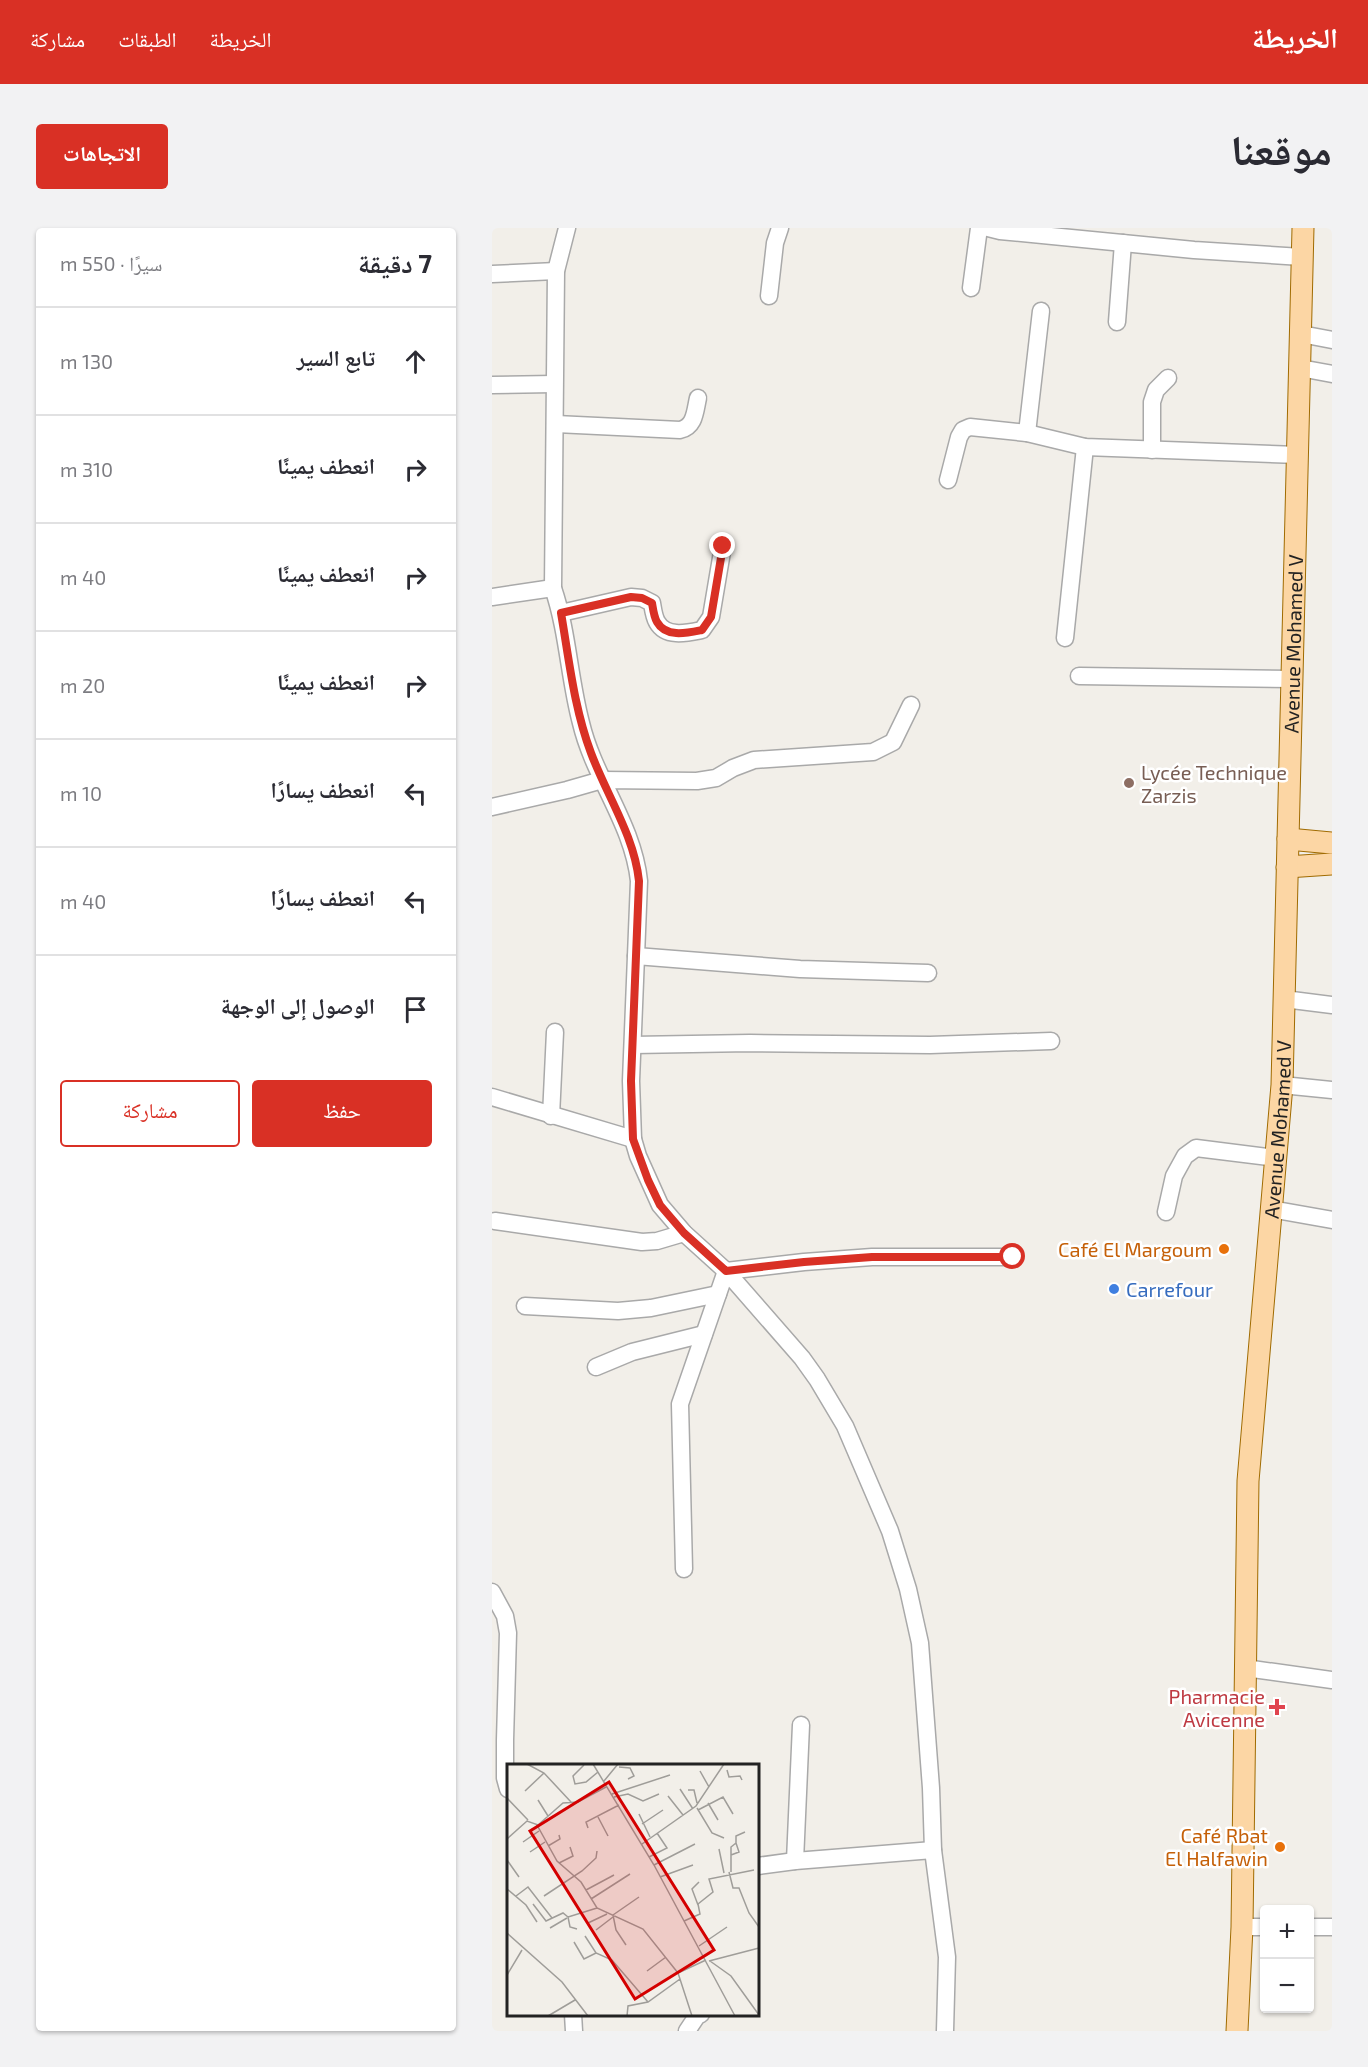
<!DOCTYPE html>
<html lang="ar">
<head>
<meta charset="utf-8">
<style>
  :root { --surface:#fff; --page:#f2f2f3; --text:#2b2b33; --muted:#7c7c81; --line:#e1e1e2; --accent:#d93025 }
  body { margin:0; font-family:"Exo 2","Noto Naskh Arabic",sans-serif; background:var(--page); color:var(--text); direction:rtl }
  .controls { position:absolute; right:18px; bottom:18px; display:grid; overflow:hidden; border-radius:6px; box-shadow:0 2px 4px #0004 }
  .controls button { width:54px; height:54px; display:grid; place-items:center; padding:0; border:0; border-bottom:2px solid var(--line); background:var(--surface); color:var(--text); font:30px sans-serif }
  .stop { position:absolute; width:18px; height:18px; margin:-14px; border:4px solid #d93025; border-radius:50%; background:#fff }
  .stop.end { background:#d93025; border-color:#fff; box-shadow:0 2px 6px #0008 }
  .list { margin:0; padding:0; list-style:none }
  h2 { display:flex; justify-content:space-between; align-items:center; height:78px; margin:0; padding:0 24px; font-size:26px }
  h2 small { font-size:20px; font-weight:400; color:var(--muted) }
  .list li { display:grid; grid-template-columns:39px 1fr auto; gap:18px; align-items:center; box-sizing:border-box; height:108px; padding:0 24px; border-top:2px solid var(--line) }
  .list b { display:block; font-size:22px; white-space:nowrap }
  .list em { font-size:20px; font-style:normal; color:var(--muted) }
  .actions { display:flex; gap:12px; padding:18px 24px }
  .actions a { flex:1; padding:14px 0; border:2px solid var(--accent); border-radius:6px; text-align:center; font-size:21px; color:var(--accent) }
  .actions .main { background:var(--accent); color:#fff }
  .icon { flex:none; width:33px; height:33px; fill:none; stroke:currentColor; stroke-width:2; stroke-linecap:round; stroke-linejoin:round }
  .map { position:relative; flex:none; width:840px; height:1803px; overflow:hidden; direction:ltr; border-radius:6px }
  header { display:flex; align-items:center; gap:36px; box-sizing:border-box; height:84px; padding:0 30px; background:var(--accent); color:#fff }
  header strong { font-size:28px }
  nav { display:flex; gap:33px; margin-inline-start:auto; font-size:21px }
  .intro { display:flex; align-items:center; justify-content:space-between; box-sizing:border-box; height:144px; padding:0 36px }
  h1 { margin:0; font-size:42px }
  .button { padding:15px 27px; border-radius:6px; background:var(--accent); color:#fff; font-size:21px; font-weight:700 }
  main { display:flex; gap:36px; padding:0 36px }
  aside { flex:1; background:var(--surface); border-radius:6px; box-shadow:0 2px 4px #0004 }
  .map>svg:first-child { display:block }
</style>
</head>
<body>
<header>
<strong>الخريطة</strong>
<nav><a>الخريطة</a><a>الطبقات</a><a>مشاركة</a></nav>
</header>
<div class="intro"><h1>موقعنا</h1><a class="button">الاتجاهات</a></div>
<main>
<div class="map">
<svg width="840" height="1803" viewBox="0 0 840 1803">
  <rect width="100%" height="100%" fill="#f2efe9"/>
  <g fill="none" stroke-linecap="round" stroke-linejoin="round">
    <g stroke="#a9a9a9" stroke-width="19">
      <g id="minor">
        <path d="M75 0 64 43 61 360C76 404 77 450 89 495 102 550 141 596 147 653L139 853 141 911 146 928 168 977 192 1005 234 1043 310 1130 325 1151 353 1198 398 1303 416 1361 428 1415 439 1560 441 1622 455 1729 453 1803"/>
        <polyline points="496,0 508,3 702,22 810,29"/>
        <polyline points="0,46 64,43"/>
        <polyline points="479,60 487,0"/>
        <polyline points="277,68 283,15 288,0"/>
        <polyline points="625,94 631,15"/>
        <polyline points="809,106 840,112"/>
        <polyline points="808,140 840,146"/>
        <polyline points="0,157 62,156"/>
        <path d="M64 196 188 202C203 199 203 183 206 170"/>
        <polyline points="535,205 549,83"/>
        <polyline points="660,222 660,174 664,162 676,150"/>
        <polyline points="456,252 467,209 471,202 478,199 535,205 593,219 806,227"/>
        <polyline points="0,369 61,360"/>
        <path d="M69 385 139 369 150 370 160 375C161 381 162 389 165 394 174 410 195 405 210 402L219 389 231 318"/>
        <polyline points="573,410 593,219"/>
        <polyline points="587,448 800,451"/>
        <polyline points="0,579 75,562 110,552 205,553 224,550 241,540 262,532 381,524 401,514 419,477"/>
        <polyline points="144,728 308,741 436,745"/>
        <polyline points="792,771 840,777"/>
        <polyline points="141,817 258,815 438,817 559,813"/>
        <polyline points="790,857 840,862"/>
        <polyline points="0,869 141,911"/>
        <polyline points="59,888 63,804"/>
        <polyline points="779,981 840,992"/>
        <polyline points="674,984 682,948 693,928 704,920 784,930"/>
        <polyline points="3,993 150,1014 165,1013 192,1005"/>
        <polyline points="33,1078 126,1083 159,1080 226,1066"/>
        <polyline points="104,1139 140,1124 212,1106"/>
        <polyline points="192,1341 188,1176 234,1043 312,1034 380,1029 521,1029"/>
        <polyline points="0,1364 13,1388 16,1405 13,1512 13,1550 16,1561"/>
        <polyline points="753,1440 840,1452"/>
        <polyline points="303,1633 309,1497"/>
        <polyline points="266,1638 303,1633 441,1622"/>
        <polyline points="750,1699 772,1699"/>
        <polyline points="818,1699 840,1699"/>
        <polyline points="81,1786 82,1803"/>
        <polyline points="195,1803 205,1788 209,1786"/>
      </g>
    </g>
    <g stroke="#a06b00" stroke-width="23">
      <g id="major">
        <polyline points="796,611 840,615"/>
        <polyline points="795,639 840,636"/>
        <path id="s1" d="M745 1803 750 1699 756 1253 790 857 811 0"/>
      </g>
    </g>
    <use href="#minor" stroke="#fff" stroke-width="16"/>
    <use href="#major" stroke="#fcd6a4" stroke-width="21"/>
  </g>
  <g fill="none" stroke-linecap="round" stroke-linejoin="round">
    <path stroke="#d93025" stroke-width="8" d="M231 318 219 389 210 402C195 405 174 410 165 394 162 389 161 381 160 375L150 370 139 369 69 385C77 431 82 480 99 525 115 568 142 607 147 653L139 853 141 911 156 952 168 977 192 1005 234 1043 312 1034 380 1029H521"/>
  </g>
  <circle fill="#8d6e63" stroke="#fff" stroke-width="2" cx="637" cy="555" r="6"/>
  <g fill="#e8710a" stroke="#fff" stroke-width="2">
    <circle cx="732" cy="1021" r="6"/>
    <circle cx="788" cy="1619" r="6"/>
  </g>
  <circle fill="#3f7fe0" stroke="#fff" stroke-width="2" cx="622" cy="1061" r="6"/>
  <path fill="#e0444e" stroke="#fff" stroke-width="2" d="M782 1470h6v6h6v6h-6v6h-6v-6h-6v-6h6z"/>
  <g text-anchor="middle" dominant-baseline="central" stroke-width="5" stroke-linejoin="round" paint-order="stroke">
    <g font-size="20" fill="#222" stroke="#fff">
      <text stroke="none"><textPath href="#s1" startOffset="1389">Avenue Mohamed V</textPath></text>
      <text stroke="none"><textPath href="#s1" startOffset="903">Avenue Mohamed V</textPath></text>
    </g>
    <g font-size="20" fill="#785e54" stroke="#fff" text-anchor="start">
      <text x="649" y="544">Lycée Technique<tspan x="649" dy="23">Zarzis</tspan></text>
    </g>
    <g font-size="20" fill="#c56008" stroke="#fff" text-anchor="end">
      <text x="720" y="1021">Café El Margoum</text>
      <text x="776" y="1607">Café Rbat<tspan x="776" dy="23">El Halfawin</tspan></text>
    </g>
    <g font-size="20" fill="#366cbe" stroke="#fff" text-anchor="start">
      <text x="634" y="1061">Carrefour</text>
    </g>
    <g font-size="20" fill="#be3a42" stroke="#fff" text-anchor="end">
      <text x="773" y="1468">Pharmacie<tspan x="773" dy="23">Avicenne</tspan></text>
    </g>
  </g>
  <g transform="translate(15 1536)">
    <rect width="252" height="252" fill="#f2efe9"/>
    <path fill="none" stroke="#9f9d99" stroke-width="1.5" d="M20 0 37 9 64 38M86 0 147 101 228 252M77 1 66 12 68 20 79 18 91 8M112 3 123 4 127 12 121 15M220 6 222 13 233 12 235 16M193 7 202 23M97 17 111 0M173 25 186 45M181 26H187L190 39M18 27 37 9M105 30 163 11M161 32 176 51M107 33 121 30 136 37 152 30M0 34 21 56M31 36 41 52M201 39 211 56M190 44 205 69 217 74M191 46 216 33 226 50M132 50 143 73M91 53 101 72M135 60 156 46M30 61 50 97 74 118 90 144 136 165 171 209M81 64 79 58 112 41M0 75 20 57 31 61 56 39 71 38 99 23M16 78 32 67M135 80 189 42 217 0M41 82 53 75 52 71M212 85 217 109M23 88 38 78M224 91 232 88 229 79M142 93 160 84 150 69M0 96 12 113M52 99 66 92 63 83M147 101 188 80M222 108 226 124H232L242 149 252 163M224 108V83L229 79V72L238 68M153 113 186 101M0 125 19 141 30 158M79 126 107 111M9 132 21 123 45 154M37 132 75 107 89 94 90 87M84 135 123 110M26 140 39 157 56 149 61 153M191 141 185 125 192 118M177 157 193 150 191 140 206 128 202 115 247 106M81 159 100 150M43 164 60 154M70 165 63 163 61 153 90 144M89 166 106 153M0 169 55 218 81 252M78 172 89 189 105 196 141 238M67 178 77 195 89 189M119 181 109 166 106 151 132 133M192 182 220 163M202 197 252 184M203 197 224 212 252 251M140 207 159 193M0 211 15 186M41 252 68 236M120 252 121 242 141 238 173 215M185 252 171 209 199 196"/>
    <path fill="#d40000" fill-opacity="0.15" stroke="#d40000" stroke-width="3" d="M102 18 207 186 128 235 23 67Z"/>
    <rect width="252" height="252" fill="none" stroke="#222" stroke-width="3"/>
  </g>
</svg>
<div class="controls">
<button>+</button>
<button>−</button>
</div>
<div class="stop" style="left:521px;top:1029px"></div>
<div class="stop end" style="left:231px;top:318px"></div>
</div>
<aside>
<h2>7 دقيقة<small>سيرًا · 550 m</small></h2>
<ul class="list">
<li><svg class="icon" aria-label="ahead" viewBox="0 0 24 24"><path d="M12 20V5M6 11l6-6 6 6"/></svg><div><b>تابع السير</b></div><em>130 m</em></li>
<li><svg class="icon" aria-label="right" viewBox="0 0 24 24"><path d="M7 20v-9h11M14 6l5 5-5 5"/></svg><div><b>انعطف يمينًا</b></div><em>310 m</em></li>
<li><svg class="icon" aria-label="right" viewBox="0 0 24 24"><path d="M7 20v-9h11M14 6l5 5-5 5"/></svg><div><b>انعطف يمينًا</b></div><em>40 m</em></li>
<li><svg class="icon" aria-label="right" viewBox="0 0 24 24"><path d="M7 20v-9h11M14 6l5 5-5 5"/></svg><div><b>انعطف يمينًا</b></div><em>20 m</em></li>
<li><svg class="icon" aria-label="left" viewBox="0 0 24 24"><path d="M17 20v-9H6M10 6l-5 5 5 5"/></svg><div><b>انعطف يسارًا</b></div><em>10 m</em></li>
<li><svg class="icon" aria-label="left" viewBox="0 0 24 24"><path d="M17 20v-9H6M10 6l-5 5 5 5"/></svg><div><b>انعطف يسارًا</b></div><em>40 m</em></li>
<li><svg class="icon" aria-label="arrive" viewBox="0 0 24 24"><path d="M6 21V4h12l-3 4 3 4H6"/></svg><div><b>الوصول إلى الوجهة</b></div></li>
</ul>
<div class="actions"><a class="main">حفظ</a><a>مشاركة</a></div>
</aside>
</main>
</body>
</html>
